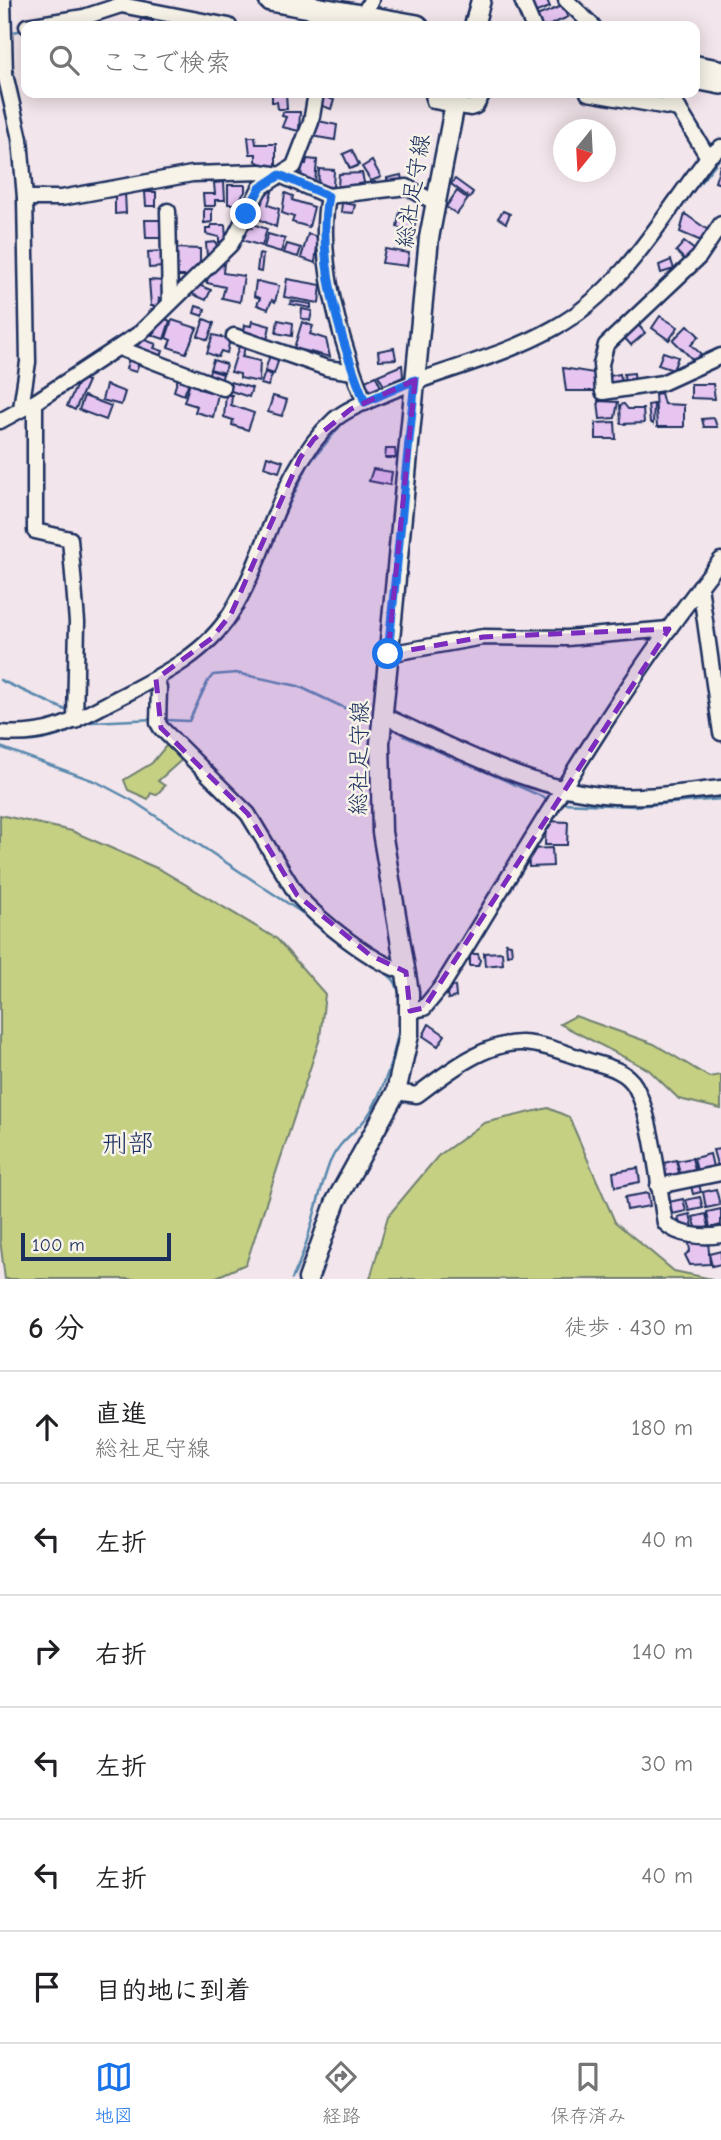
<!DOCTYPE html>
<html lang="ja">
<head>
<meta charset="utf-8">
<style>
  :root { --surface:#fff; --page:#f6f6f6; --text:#202124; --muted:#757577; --line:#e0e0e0; --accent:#1a73e8 }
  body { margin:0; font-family:"Comic Neue","Klee One",sans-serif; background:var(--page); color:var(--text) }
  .compass { position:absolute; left:553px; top:119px; width:63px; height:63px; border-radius:50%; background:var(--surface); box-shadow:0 4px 18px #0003; rotate:198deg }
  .scale { position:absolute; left:21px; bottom:18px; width:150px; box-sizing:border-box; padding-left:7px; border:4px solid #1b2f5e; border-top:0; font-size:19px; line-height:24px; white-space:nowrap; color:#1b2f5e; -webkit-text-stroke:5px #f7f3e8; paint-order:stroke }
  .stop { position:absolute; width:21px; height:21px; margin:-16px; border:5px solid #1a73e8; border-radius:50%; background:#fff }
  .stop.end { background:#1a73e8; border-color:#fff; box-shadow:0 2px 7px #0008 }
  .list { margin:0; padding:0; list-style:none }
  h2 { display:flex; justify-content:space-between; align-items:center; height:91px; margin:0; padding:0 28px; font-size:30px }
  h2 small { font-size:23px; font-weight:400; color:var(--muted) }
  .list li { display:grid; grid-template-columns:46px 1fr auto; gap:21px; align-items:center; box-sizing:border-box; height:112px; padding:0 28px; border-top:2px solid var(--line) }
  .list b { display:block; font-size:26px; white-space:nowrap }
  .list p { margin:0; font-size:23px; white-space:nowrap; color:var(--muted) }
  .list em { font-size:23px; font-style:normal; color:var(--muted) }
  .icon { flex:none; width:38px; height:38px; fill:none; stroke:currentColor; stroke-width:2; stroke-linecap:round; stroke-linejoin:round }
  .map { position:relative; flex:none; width:721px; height:1279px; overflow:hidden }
  .search { position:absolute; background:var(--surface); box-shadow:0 4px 18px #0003; left:21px; right:21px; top:21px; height:77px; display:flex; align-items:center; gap:18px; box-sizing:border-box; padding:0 24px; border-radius:14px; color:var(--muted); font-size:26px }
  .sheet { height:763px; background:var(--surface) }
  nav { display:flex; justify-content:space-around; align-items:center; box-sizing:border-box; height:98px; border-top:2px solid var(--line); background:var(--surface); font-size:19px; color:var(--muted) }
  nav a { display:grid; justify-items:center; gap:4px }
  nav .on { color:var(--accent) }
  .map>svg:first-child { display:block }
</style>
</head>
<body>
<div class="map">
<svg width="721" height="1279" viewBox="0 0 721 1279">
  <rect width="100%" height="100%" fill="#f2e5eb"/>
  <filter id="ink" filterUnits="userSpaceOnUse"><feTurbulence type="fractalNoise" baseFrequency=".0143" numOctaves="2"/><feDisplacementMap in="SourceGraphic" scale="14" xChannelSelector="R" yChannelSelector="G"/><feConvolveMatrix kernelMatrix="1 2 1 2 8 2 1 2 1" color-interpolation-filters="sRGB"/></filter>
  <g filter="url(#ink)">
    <g fill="#c5d083" stroke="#708070" stroke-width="2">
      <polygon points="170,741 186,756 158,781 165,786 156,795 151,793 148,799 128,790 124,780 152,763"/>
      <polygon points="0,815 72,831 161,870 277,939 325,994 320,1038 246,1264 212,1279 5,1279 0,1240"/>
      <polygon points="575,1016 654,1044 709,1077 721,1075 721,1109 679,1099 649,1070 560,1024"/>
      <polygon points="548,1108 569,1117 615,1222 674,1271 712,1279 370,1279 388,1216 438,1156 484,1123"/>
    </g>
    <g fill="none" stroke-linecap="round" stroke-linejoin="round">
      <g stroke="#5888ad" stroke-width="2.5">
        <polyline points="9,33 23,30"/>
        <polyline points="677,211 721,157"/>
        <polyline points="598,305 611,293"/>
        <polyline points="273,538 308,465 346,419"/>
        <polyline points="0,680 70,712"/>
        <polyline points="163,682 178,672"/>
        <polyline points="165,720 189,721 208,681 213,675 236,673 298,686 368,719"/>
        <polyline points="91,722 155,719"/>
        <polyline points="404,736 550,800"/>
        <path d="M3 739C51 751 95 718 136 697"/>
        <polyline points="0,747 97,782 133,801 313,920"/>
        <polyline points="560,803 635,806 721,799"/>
        <path d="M292 1279C311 1241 315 1201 330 1162 338 1142 355 1133 367 1117 386 1090 410 1015 396 984 394 978 385 973 381 969"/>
      </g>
    </g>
    <g fill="#e6c5f1" stroke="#1b2f5e" stroke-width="2">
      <polygon points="528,0 547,0 550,7 534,13"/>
      <polygon points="562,6 568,17 548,26 539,26 534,17"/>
      <polygon points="141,19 153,21 152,26 139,26"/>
      <polygon points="272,93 286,93 287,109 278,109 277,102 272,102"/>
      <polygon points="320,95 334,100 331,109 317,104"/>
      <polygon points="283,112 300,112 299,131 282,127 286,117 282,116"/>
      <polygon points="314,120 337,125 335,140 311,136"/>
      <polygon points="248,137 255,137 256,144 276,144 276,165 271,170 256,161 256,154 250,154"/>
      <polygon points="352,150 359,165 350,169 343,154"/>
      <polygon points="307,159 317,160 315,183 301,181 302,163 306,164"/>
      <polygon points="372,161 381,177 371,181 362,167"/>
      <polygon points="720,166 721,167 721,184 715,182"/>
      <polygon points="319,169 334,170 333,187 318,186"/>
      <polygon points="362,173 365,187 346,190 346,186 338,186 339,174"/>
      <polygon points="401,175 403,185 387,185 387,178"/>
      <polygon points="455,179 473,192 470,198 451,184"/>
      <polygon points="224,182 225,200 215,200 215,206 204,206 203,194 215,194 214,183"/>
      <polygon points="228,185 245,185 245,192 236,204 228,204"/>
      <polygon points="263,189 272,192 268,205 279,209 276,227 250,215"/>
      <polygon points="457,191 468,199 457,214 446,207"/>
      <polygon points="115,192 125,192 126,213 115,214"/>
      <polygon points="145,192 156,192 156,206 146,206"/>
      <polygon points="285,193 293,196 292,200 314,207 309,227 292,222 294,217 282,213"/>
      <polygon points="342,203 355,205 353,213 341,212"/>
      <polygon points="204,209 212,209 212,222 204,223"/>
      <polygon points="400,211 417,214 413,234 397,227"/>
      <polygon points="503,211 510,214 506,223 498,218"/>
      <polygon points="685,214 708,230 706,243 680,232"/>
      <polygon points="145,220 162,220 164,238 146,238"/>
      <polygon points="253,224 267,229 262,246 242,240 246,226 252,228"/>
      <polygon points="211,225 225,225 226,238 219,243 219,237 206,234 206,228 211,228"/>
      <polygon points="268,234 285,239 281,252 264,247"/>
      <polygon points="308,234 318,237 315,263 301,258"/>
      <polygon points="216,242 217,248 207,257 206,243"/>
      <polygon points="684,242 696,251 687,262 676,251"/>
      <polygon points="287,244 301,248 298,257 284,253"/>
      <polygon points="174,248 200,249 200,263 188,276 175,276"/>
      <polygon points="385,249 409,253 407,266 382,263"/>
      <polygon points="163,251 164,267 149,268 148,252"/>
      <polygon points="259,254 263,255 261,272 257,271"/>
      <polygon points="671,260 674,269 661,273 659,265"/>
      <polygon points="224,263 223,273 244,276 240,302 222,298 225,287 207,283 208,274"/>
      <polygon points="287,279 321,285 319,303 284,297"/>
      <polygon points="149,280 164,281 164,298 159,298 158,306 151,306"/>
      <polygon points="256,281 279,286 275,302 272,300 268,309 257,305 260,298 254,296"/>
      <polygon points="196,284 211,290 206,300 192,294"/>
      <polygon points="291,301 311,304 311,308 290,304"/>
      <polygon points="196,306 205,309 203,316 194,313"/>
      <polygon points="302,309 312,311 310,321 301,318"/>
      <polygon points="660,316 678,327 669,340 652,328"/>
      <polygon points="164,318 170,321 164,339 152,335"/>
      <polygon points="204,319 214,323 208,340 198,336"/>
      <polygon points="172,320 197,328 186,353 168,347 171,340 166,338"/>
      <polygon points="278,320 293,323 292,336 276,333"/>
      <polygon points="252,321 270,326 267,340 244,332 245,325 251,326"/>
      <polygon points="302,322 313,326 310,334 326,339 330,357 294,348"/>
      <polygon points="636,322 645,333 631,345 622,335"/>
      <polygon points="688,325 699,336 691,345 701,354 694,361 673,340"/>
      <polygon points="213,335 230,339 227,353 221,351 218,357 207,353"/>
      <polygon points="142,339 156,344 154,348 163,351 160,359 134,350"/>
      <polygon points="240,343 246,345 242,357 260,361 259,382 240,378 240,374 231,372"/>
      <polygon points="272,348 281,352 274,374 265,371"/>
      <polygon points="394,348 396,359 379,360 378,351"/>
      <polygon points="663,352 678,357 673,370 658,365"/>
      <polygon points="130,355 140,359 136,372 126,369"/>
      <polygon points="213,360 226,364 224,373 210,369"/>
      <polygon points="402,365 403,377 384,386 378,375"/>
      <polygon points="563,368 594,373 596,391 566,391"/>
      <polygon points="210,370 223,374 221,381 208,377"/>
      <polygon points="265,372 272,375 268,386 261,384"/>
      <polygon points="634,373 635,383 625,384 624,374"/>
      <polygon points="620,374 622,383 607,386 605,377"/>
      <polygon points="179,375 190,379 184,395 174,391"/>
      <polygon points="376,376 381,387 367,393 361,383"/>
      <polygon points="80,378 88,381 75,410 67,406"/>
      <polygon points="191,380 200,383 199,389 218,394 213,417 195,412 197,406 184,402"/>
      <polygon points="230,382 252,388 249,397 228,390"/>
      <polygon points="691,384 713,384 715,399 691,398"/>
      <polygon points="106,385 125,392 121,405 102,400"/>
      <polygon points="661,393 664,404 684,405 684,427 657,427 655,394"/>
      <polygon points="226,395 232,395 231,405 254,413 248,430 232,425 233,420 224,417"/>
      <polygon points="84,396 111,406 106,420 79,410"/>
      <polygon points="273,396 287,400 282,416 268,412"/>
      <polygon points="598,401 618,402 615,418 600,419"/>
      <polygon points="624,404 628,409 643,409 644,423 621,424 620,405"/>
      <polygon points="654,404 653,424 650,422 648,405"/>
      <polygon points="714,418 717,427 704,427 702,419"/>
      <polygon points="615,422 616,439 596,439 596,423"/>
      <polygon points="386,449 395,449 396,458 385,458"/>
      <polygon points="267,456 283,461 279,472 264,467"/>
      <polygon points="373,469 392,472 390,485 369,481"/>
      <polygon points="546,821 568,822 567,845 545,845"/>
      <polygon points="552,848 553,866 529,867 528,849"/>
      <polygon points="506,943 511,944 512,954 507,955"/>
      <polygon points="502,952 503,964 485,966 484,953"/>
      <polygon points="470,954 478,954 480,960 478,966 470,966"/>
      <polygon points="455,986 456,997 448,999 446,988"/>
      <polygon points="429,1024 445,1035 438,1046 423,1036"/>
      <polygon points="721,1149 721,1168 718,1168 713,1150"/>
      <polygon points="710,1154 714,1171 698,1175 694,1158"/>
      <polygon points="692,1158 696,1174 681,1178 677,1161"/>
      <polygon points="676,1160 680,1177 663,1181 660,1164"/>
      <polygon points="638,1168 640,1182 615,1187 613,1172"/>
      <polygon points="699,1184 701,1192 693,1194 691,1186"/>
      <polygon points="716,1189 720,1205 706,1208 703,1192"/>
      <polygon points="648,1193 650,1206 627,1210 625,1197"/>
      <polygon points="700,1197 703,1208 689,1211 686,1200"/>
      <polygon points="683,1199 686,1211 672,1214 669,1202"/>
      <polygon points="721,1209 721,1225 710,1228 707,1212"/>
      <polygon points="690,1214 693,1227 681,1229 678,1217"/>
      <polygon points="706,1214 709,1227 697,1230 693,1217"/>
      <polygon points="708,1241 710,1264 690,1265 685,1255 690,1251 689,1243"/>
      <polygon points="721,1251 721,1264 712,1266 709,1254"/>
    </g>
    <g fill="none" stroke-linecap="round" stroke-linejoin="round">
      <g stroke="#1b2f5e" stroke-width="19">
        <g id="minor">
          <polyline points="3,0 5,74 20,139 25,198 28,362 21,408"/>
          <polyline points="522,0 533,26"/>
          <polyline points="566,0 593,26"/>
          <polyline points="121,5 229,26"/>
          <polyline points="363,16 371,0"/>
          <polyline points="27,26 84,17 121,5 122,0"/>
          <polyline points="695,63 721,68"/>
          <polyline points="433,93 434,101 470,108 476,106 483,93"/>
          <polyline points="588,93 679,109"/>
          <polyline points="673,93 672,98 708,157"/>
          <path d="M328 196C316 261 341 342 365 403"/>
          <polyline points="25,198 61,198 192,174 260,172 280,175 328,196 407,187 434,202"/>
          <polyline points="168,211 170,303"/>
          <polyline points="721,224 699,257 606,345 601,364 603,392 662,383 721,356"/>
          <polyline points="234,336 327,368 353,372"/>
          <polyline points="119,348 223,388"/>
          <polyline points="35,402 35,531 70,539 77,622 75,721"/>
          <polyline points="0,421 35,402 140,333 231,244 260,188 294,166 311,122 316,93"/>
          <polyline points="700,586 721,733"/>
          <polyline points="388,654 483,637 567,638 669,629"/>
          <path d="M156 679 159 688 158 723 161 728 248 814 297 895C319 920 373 964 406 972"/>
          <path d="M382 715C456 748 531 791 614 796 650 798 685 792 721 788"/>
          <path d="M0 733C48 737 73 722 114 700 156 678 205 656 231 613 270 551 278 470 335 419 348 408 366 402 382 395 437 371 501 358 554 328 621 292 663 216 708 157L721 147"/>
          <path d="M410 1011 424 1008 442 986C531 843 615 692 721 560"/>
          <path d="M396 1092 417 1095C445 1074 485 1042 522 1043 544 1044 568 1054 589 1061 606 1066 626 1070 635 1086 653 1119 658 1184 665 1223 678 1236 704 1238 721 1235"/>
          <polyline points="658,1186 721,1173"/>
        </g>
      </g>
      <g stroke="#1b2f5e" stroke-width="23">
        <g id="major">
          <polyline points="474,26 481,0"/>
          <polyline points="308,1279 336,1201 396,1092 409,1035 409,992 382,832 380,743 429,238 457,93"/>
        </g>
      </g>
      <g stroke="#1b2f5e" stroke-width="26">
        <g id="highway">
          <polyline points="270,0 417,26"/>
          <polyline points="695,78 721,83"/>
        </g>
      </g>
      <use href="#minor" stroke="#f7f3e8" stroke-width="14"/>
      <use href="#major" stroke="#f7f3e8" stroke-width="18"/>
      <use href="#highway" stroke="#f7f3e8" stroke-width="21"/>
    </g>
  </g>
  <g fill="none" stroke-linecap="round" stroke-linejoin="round" filter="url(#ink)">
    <path stroke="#1a73e8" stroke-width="9" d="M246 214 260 188 280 175 328 196C316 261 341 342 365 402L415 380 388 654"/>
  </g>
  <path fill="#7b2cbf" fill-opacity="0.2" stroke="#7b2cbf" stroke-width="5" stroke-dasharray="14 9" stroke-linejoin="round" d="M415 380 388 654 483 637 669 629 424 1008 410 1011 406 972 370 955 297 895 248 814 161 728 156 679 212 638 231 614 300 458 314 439 351 409Z"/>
  <g text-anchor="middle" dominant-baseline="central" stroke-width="5" stroke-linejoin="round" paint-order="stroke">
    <g font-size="23" fill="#1b2f5e" stroke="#f7f3e8">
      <text transform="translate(413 191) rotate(-81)">総社足守線</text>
      <text transform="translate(359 758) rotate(-89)">総社足守線</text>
    </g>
    <g font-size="26" fill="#1b2f5e" stroke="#f7f3e8">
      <text x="128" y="1144">刑部</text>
    </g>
  </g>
</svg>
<svg class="compass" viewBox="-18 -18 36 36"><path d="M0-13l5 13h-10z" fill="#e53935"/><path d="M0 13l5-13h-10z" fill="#757577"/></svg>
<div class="scale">100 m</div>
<div class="stop" style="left:388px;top:654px"></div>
<div class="stop end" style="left:246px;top:214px"></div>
<div class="search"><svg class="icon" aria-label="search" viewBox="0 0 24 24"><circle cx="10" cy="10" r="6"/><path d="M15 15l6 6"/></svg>ここで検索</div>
</div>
<section class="sheet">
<h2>6 分<small>徒歩 · 430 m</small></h2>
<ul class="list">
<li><svg class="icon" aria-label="ahead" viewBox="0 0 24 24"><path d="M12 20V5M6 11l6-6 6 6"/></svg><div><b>直進</b><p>総社足守線</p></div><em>180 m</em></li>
<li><svg class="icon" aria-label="left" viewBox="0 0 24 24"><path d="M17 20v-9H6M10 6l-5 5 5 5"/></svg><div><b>左折</b></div><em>40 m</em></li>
<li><svg class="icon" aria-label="right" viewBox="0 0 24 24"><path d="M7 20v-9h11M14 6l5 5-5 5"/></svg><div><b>右折</b></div><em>140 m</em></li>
<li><svg class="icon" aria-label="left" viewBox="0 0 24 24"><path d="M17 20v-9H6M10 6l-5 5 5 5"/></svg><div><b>左折</b></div><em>30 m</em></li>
<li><svg class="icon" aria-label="left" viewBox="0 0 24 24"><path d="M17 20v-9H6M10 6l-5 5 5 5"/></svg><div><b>左折</b></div><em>40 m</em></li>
<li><svg class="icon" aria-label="arrive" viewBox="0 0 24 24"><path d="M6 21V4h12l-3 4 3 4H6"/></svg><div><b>目的地に到着</b></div></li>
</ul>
</section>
<nav>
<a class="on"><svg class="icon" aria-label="map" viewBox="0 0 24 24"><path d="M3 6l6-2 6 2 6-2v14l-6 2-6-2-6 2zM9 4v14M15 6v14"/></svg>地図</a>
<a><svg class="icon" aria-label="directions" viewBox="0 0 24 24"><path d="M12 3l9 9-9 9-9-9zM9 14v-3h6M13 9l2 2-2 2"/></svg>経路</a>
<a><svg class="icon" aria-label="saved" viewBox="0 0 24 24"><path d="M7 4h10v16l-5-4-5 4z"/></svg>保存済み</a>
</nav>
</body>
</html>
